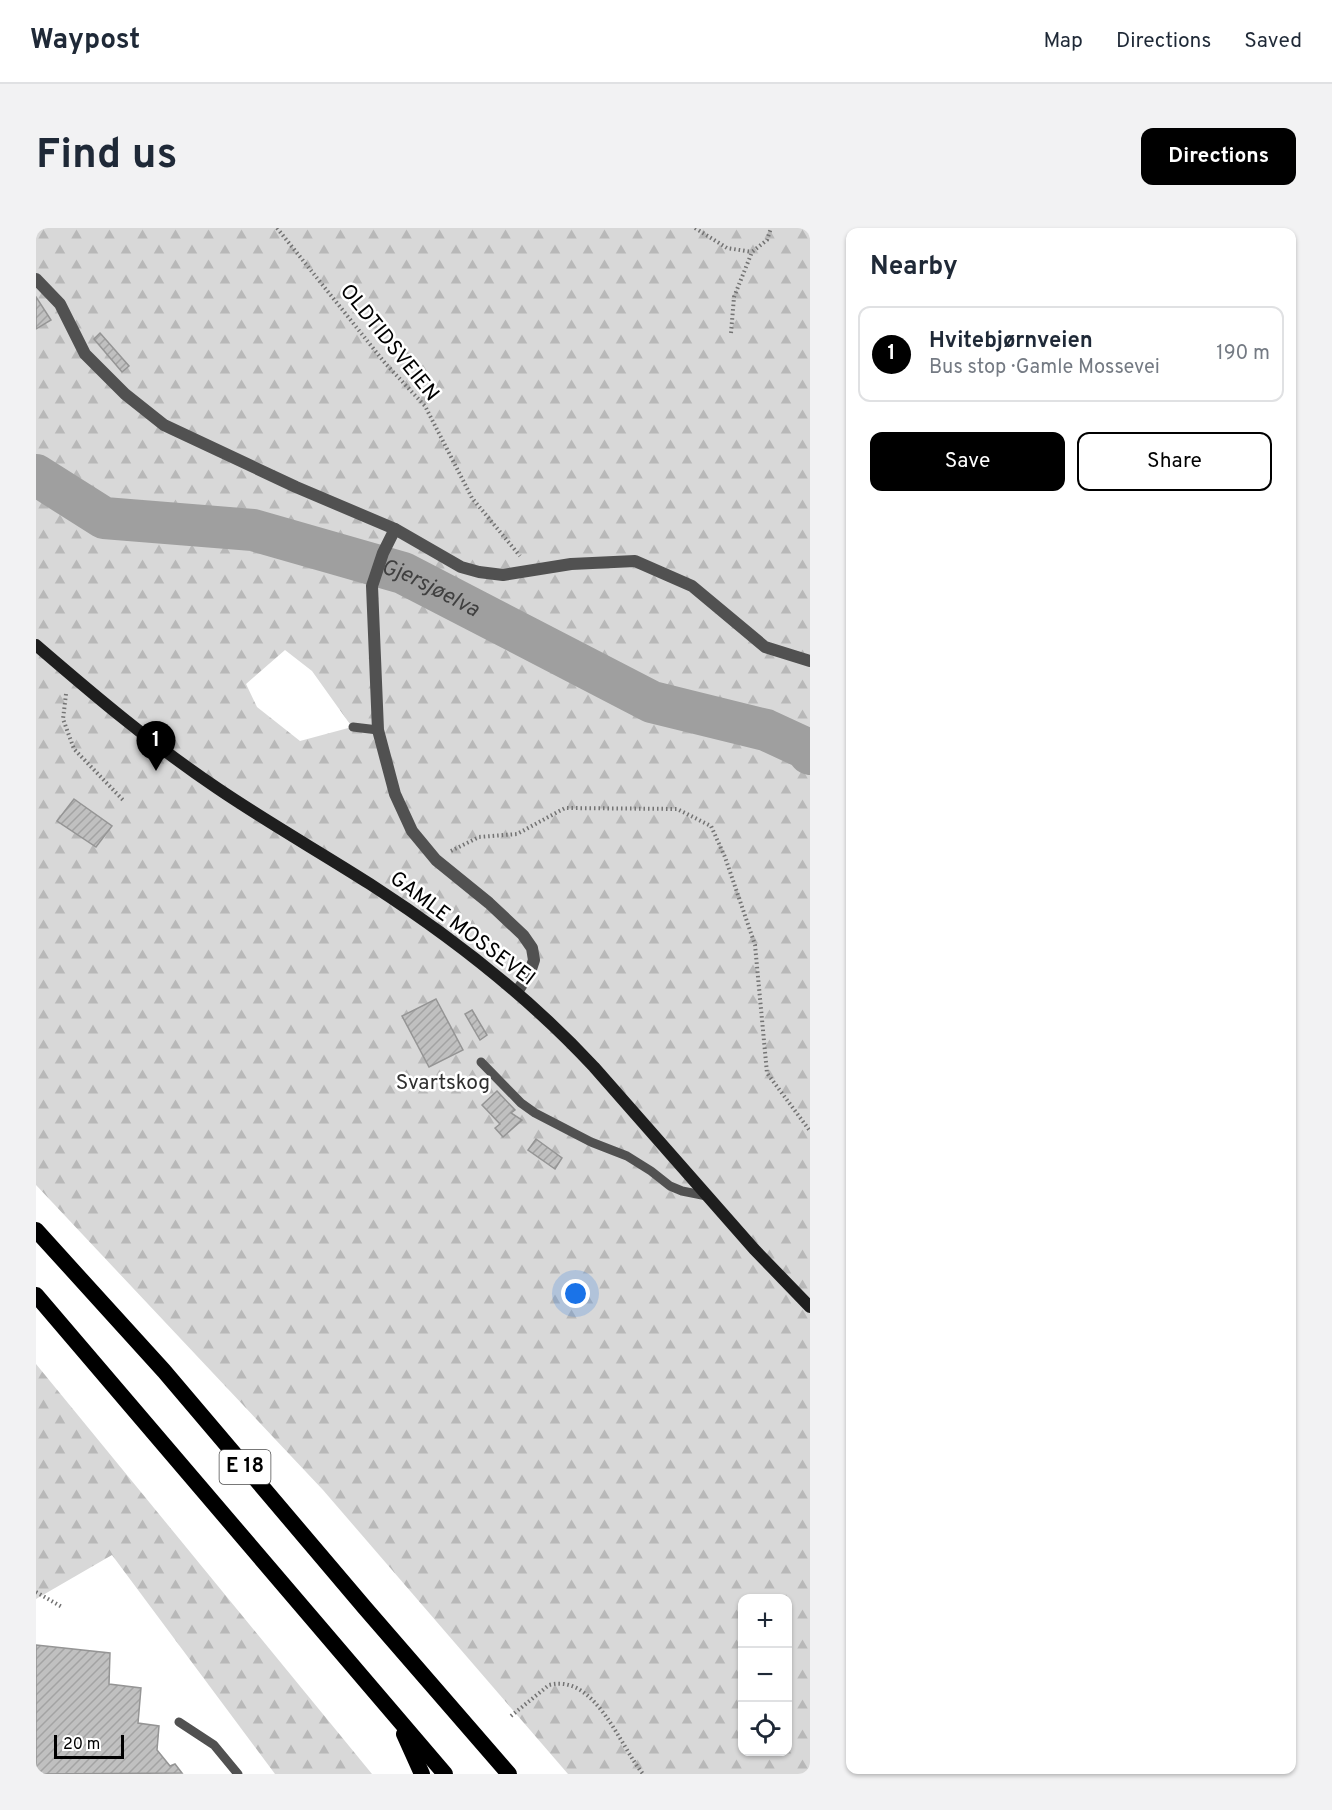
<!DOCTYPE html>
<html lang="en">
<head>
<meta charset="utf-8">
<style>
  :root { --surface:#fff; --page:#f2f2f3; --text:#1f2937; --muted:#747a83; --line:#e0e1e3; --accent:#000 }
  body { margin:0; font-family:Overpass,sans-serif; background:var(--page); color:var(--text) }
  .controls { position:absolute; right:18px; bottom:18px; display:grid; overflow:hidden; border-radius:12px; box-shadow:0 2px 4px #0004 }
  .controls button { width:54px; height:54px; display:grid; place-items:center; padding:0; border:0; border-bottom:2px solid var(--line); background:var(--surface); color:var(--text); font:30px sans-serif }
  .scale { position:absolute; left:18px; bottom:15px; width:70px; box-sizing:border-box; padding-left:6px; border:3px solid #000; border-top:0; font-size:16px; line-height:21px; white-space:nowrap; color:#000; -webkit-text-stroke:4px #fff; paint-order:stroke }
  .you { position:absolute; left:540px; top:1066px; width:21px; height:21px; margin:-15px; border:4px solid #fff; border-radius:50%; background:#1a73e8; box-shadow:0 0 0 9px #1a73e833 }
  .badge { display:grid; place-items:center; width:39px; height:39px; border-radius:50%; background:var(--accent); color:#fff; font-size:20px; font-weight:700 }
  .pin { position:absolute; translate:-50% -50px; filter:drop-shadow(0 2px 3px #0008) }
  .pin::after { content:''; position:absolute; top:32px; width:21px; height:18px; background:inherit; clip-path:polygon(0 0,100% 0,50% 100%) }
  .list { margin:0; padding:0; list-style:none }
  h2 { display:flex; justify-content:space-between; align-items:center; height:78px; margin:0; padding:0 24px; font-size:26px }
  h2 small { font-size:20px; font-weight:400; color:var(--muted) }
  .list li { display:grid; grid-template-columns:39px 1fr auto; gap:18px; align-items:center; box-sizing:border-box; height:96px; margin:0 12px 12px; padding:0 12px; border:2px solid var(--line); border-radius:12px }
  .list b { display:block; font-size:22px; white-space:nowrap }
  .list p { margin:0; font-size:20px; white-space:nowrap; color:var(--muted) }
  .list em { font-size:20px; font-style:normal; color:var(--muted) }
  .actions { display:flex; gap:12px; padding:18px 24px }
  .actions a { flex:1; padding:14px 0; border:2px solid var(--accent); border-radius:12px; text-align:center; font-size:21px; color:var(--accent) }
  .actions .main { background:var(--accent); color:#fff }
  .icon { flex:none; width:33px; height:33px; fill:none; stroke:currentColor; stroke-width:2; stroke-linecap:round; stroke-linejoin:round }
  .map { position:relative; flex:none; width:774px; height:1546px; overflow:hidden; border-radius:12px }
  header { display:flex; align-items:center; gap:36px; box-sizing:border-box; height:84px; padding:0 30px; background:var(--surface); border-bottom:2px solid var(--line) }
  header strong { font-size:28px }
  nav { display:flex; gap:33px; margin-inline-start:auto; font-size:21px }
  .intro { display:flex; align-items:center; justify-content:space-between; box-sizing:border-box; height:144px; padding:0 36px }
  h1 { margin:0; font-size:42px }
  .button { padding:15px 27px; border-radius:12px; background:var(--accent); color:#fff; font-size:21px; font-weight:700 }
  main { display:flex; gap:36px; padding:0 36px }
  aside { flex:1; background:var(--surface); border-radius:12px; box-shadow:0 2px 4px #0004 }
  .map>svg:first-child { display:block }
</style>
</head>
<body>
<header>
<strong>Waypost</strong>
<nav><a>Map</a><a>Directions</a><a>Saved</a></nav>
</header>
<div class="intro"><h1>Find us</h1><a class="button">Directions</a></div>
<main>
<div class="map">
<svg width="774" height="1546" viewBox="0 0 774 1546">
  <defs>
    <pattern id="forest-firs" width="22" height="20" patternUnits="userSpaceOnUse" patternTransform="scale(1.5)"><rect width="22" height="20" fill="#d8d8d8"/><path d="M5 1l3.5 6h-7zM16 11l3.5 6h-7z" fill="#b8b8b8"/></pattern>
    <pattern id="building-hatch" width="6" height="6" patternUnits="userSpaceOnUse" patternTransform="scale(1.5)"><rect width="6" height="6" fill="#c0c0c0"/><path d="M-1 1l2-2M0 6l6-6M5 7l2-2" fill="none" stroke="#a3a3a3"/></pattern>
  </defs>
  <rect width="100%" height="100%" fill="#fff"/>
  <g fill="url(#forest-firs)" fill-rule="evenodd">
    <path d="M0 0H774V1546H532L287 1262 0 957ZM249 422 276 443 316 499 264 513 221 479 210 456ZM706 1370H752V1524H706Z"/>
    <polygon points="0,1136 336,1546 239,1546 76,1327 0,1371"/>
  </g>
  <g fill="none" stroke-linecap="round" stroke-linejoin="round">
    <path stroke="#9f9f9f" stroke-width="42" id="s1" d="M0 247 68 290 217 302 367 345 616 474 730 502 769 520 774 526"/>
  </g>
  <g fill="url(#building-hatch)" stroke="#959595" stroke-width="1.5">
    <polygon points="0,69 15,92 0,101"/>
    <polygon points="64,105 93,138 86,144 58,111"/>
    <polygon points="38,571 76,598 60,619 21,593"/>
    <polygon points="400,771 427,822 393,839 366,788"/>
    <polygon points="436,782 451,807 444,812 429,786"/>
    <polygon points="461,863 479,882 475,885 486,892 467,909 459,900 464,896 446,877"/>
    <polygon points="500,911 526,930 519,941 492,922"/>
    <polygon points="0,1417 74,1425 73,1456 105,1460 102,1495 123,1498 121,1522 134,1538 139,1536 146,1545 0,1546"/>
  </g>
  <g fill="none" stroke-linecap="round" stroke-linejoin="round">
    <g stroke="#737373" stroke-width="4" stroke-dasharray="1.5 3" stroke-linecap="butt">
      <polyline points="241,0 349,135 389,178 436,270 484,328"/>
      <polyline points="659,0 691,20 716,24"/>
      <polyline points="695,105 698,69 716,24 731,12 735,0"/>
      <polyline points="30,466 27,491 38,521 87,572"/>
      <polyline points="415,623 443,609 481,606 529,580 641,581 675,598 689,629 719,717 731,845 774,903"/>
      <polyline points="0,1364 26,1379"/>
      <path d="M475 1488 513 1457C559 1445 584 1518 607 1546"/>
    </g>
    <g stroke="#515151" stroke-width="9">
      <polyline points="317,499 342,502"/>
      <polyline points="445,834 485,875 499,885 555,914 591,928 615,943 634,958 646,963 671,968"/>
      <polyline points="143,1494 178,1517 202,1546"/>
    </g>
    <g stroke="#515151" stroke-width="12">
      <polyline points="0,51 24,76 49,126 89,166 128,197 260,259 359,301 425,339 443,344 467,347 535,336 599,333 656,358 729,419 774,433"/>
      <polyline points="359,301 347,325 336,358 342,502 359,566 376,603 400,632 453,675 487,707 496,720 498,732 494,744 481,764"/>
    </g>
    <path stroke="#1e1e1e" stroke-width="12" d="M0 417C58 467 117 517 181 560 231 594 284 624 334 656 416 709 492 768 558 839L718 1021 774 1079"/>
    <g stroke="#000" stroke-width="16">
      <polyline points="0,1002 128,1143 329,1380 473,1546"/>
      <polyline points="0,1067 409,1546"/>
      <polyline points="368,1506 386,1546"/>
    </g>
  </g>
  <g text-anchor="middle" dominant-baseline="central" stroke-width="5" stroke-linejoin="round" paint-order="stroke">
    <rect fill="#fff" stroke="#4c4c4c" stroke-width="1.5" x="183.5" y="1222" width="51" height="34" rx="4.5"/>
    <g font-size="20" font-weight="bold" fill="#000">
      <text x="209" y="1239">E 18</text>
    </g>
    <g font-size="21" fill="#000" stroke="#fff">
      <text transform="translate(353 115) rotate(51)">OLDTIDSVEIEN</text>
      <text transform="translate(426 701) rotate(37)">GAMLE MOSSEVEI</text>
    </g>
    <g font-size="21" fill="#2f2f2f" stroke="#fff">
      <text x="407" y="855">Svartskog</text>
    </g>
    <g font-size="22" font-style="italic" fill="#404040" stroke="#fff">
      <text stroke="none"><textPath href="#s1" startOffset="417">Gjersjøelva</textPath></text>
    </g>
  </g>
</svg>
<div class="controls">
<button>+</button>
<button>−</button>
<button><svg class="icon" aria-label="locate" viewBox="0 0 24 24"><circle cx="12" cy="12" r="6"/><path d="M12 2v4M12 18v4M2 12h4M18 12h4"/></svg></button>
</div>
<div class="scale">20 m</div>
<div class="you"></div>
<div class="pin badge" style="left:120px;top:543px">1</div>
</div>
<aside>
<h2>Nearby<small></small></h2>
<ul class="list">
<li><span class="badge">1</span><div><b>Hvitebjørnveien</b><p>Bus stop · Gamle Mossevei</p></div><em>190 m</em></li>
</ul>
<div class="actions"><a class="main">Save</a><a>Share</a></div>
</aside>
</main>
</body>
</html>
